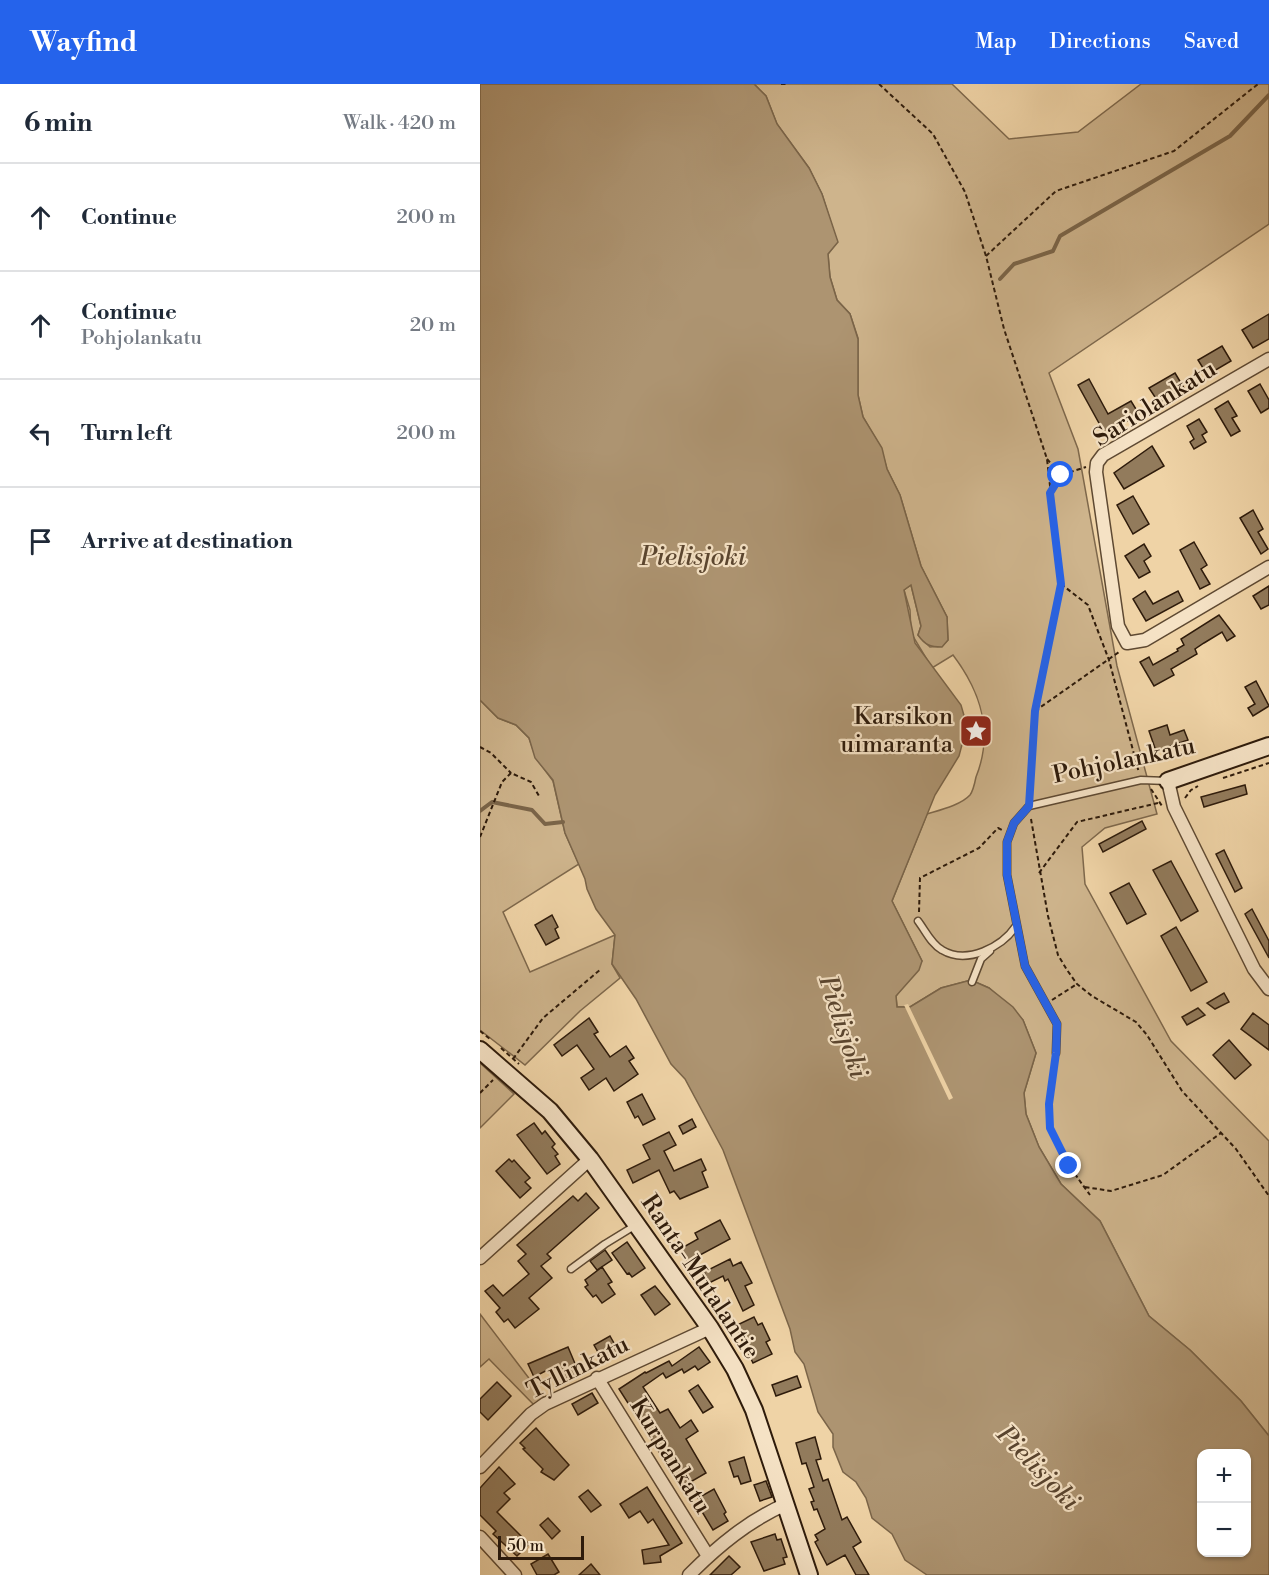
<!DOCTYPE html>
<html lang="en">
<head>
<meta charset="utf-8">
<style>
  :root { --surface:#fff; --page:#f2f2f3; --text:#1f2937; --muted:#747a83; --line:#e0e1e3; --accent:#2563eb }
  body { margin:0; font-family:"Libre Bodoni",serif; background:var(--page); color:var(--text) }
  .controls { position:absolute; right:18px; bottom:18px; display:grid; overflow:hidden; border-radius:12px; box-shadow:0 2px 4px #0004 }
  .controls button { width:54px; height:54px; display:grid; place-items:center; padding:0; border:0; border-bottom:2px solid var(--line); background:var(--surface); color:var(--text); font:30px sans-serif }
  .scale { position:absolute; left:18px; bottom:15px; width:86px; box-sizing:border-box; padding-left:6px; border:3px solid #2e1b0b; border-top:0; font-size:16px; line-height:21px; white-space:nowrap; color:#2e1b0b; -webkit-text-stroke:4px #f5e2c5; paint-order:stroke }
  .stop { position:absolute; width:18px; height:18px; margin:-14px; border:4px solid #2563eb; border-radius:50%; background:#fff }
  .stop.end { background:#2563eb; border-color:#fff; box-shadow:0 2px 6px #0008 }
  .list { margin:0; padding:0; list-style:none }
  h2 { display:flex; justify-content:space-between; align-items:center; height:78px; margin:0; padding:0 24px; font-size:26px }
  h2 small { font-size:20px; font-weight:400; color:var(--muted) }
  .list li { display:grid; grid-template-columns:39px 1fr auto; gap:18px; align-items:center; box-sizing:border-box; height:108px; padding:0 24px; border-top:2px solid var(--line) }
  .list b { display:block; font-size:22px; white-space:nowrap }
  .list p { margin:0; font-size:20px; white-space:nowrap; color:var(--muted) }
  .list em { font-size:20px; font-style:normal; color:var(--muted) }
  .icon { flex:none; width:33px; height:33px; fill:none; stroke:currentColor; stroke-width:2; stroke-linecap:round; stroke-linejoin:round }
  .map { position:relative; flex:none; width:789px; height:1491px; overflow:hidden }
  header { display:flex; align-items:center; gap:36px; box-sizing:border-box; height:84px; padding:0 30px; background:var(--accent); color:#fff }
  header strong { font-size:28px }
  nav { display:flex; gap:33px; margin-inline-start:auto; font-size:21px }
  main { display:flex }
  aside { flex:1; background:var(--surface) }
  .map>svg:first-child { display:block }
</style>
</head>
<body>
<header>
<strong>Wayfind</strong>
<nav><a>Map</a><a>Directions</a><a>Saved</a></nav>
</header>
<main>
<aside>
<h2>6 min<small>Walk · 420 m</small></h2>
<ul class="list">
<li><svg class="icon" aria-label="ahead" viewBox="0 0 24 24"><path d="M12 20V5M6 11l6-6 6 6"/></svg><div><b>Continue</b></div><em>200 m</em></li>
<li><svg class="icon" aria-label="ahead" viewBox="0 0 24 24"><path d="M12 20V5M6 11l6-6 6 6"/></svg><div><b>Continue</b><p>Pohjolankatu</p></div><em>20 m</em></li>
<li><svg class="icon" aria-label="left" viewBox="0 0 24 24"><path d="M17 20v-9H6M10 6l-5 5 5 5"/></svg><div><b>Turn left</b></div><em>200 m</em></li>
<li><svg class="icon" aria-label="arrive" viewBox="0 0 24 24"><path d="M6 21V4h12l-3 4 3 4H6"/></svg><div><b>Arrive at destination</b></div></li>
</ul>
</aside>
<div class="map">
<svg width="789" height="1491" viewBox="0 0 789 1491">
  <rect width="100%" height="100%" fill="#efd3a6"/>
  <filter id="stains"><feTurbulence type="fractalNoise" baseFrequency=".00333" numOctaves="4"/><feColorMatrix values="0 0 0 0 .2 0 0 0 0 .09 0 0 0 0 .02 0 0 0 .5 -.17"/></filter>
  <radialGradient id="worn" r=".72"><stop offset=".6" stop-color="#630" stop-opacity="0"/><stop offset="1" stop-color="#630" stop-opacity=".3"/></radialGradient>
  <g fill="#ceb48c" stroke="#7e684c" stroke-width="1.5">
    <path d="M274 0H472L529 55 598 48 661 0H789V140L569 289 598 365 637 582 677 730 625 744 602 763 605 800 691 957 789 1057V1352L761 1317 710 1266 669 1232 620 1137 581 1100 559 1063 546 1030 544 1009 556 969 543 936 509 904 491 896 461 904 430 923H417L416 912 442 877 412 817 447 730C460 726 481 721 490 711 493 707 495 698 496 693 514 648 501 608 473 571L452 584 431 549 430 526 424 506 431 501 441 542 438 551 450 563 462 562 468 556 467 533 441 482 420 411 407 385 401 364 383 333 378 311V254L370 230 357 216 350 193 348 170 357 158 342 110 329 84 297 40 286 12Z"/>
    <polygon points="0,616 18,634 36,641 49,654 56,674 73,697 85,749 99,780 23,828 50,888 135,851 132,880 140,894 100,927 45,981 0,946"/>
    <polygon points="0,979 34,1010 0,1044"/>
    <polygon points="0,1230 64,1314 55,1322 9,1275 0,1283"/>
  </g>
  <path fill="#ad9471" stroke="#7a6448" stroke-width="1.5" fill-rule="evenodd" d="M0 0H274L286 12 297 40 329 84 342 110 358 158 348 170 350 193 357 216 370 230 378 255V311L383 333 402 364 407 385 420 411 441 482 467 533 468 556 462 563C450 563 445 561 438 551L441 542 431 501 424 506 435 559 481 621 487 642 479 672 455 711 412 817 442 877 439 886 416 912 417 923H430L461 904 491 896 509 904 533 923 543 936 556 969 544 1009 546 1030 559 1063 581 1100 620 1137 669 1232 710 1266 761 1317 789 1352V1491H447L425 1476 412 1450 392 1434 386 1414 376 1398 363 1388 353 1363V1350L338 1328 324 1280 315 1268 310 1245 243 1066 205 995 191 980 156 915 132 880 135 851 116 825 107 805 105 795 85 749 73 696 55 674 49 654 36 641 18 634 0 616ZM722 1370H766V1468H722Z"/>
  <polygon fill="#efd3a6" points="428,920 473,1014 469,1016 424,921"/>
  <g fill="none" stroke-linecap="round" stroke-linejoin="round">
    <g stroke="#7a6448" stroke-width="4">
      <polyline points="520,195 534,180 573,167 580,152 750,52 789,11"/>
      <polyline points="0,727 12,718 52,726 65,740 83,738"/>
    </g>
  </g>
  <g fill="#927b5c" stroke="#2e1b0b" stroke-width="1.5">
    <polygon points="789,230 789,255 773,264 762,246"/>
    <polygon points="742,262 751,277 734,287 730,280 723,284 718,276"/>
    <polygon points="695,289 704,304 679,319 669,304"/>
    <polygon points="609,295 628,330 651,317 659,330 625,350 598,301"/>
    <polygon points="780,300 789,316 789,324 781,329 768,307"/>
    <polygon points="748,317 757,332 752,334 760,347 751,352 735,325"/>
    <polygon points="719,335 727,348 722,351 726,358 714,365 710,358 714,355 707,342"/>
    <polygon points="672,362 684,382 644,405 634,389"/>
    <polygon points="653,412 669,440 653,450 637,421"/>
    <polygon points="773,426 783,445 778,448 788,465 781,470 760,434"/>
    <polygon points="714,458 727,481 721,485 730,500 720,505 700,466"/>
    <polygon points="664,460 671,472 664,477 670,488 659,494 645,472"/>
    <polygon points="789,502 789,521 781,525 773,512"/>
    <polygon points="665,507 673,520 698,507 703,517 666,537 653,515"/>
    <polygon points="739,531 755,552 747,557 742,548 724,559 715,565 717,570 691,585 694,591 674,602 660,578 669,573 673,581 698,567 697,565 704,561 701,555"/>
    <polygon points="776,597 789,622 773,632 768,624 775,620 765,603"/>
    <polygon points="687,641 690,651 704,646 708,656 676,667 669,647"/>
    <polygon points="765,701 767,710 724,723 721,713"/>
    <polygon points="662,737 666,745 623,768 619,760"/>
    <polygon points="744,766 762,804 755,808 736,770"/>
    <polygon points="691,777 718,827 701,837 673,786"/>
    <polygon points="649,799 666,830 647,840 630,809"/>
    <polygon points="772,825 789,857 789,874 765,830"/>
    <polygon points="72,831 78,843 75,845 79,854 66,861 55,841"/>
    <polygon points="696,843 727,898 711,907 681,852"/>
    <polygon points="744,909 749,918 735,925 727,919"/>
    <polygon points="718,924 725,931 707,941 702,933"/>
    <polygon points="773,929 789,941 789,966 761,945"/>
    <polygon points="109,934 118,948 114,950 130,973 146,962 154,974 149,977 158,990 134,1007 126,994 109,1006 101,994 114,985 97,961 82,972 74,961"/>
    <polygon points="749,956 771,981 755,995 733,971"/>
    <polygon points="162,1010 175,1035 163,1041 158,1032 155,1034 147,1018"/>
    <polygon points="212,1035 216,1043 203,1050 199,1042"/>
    <polygon points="54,1039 62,1050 65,1047 75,1060 72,1063 78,1070 75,1072 80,1080 67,1090 37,1051"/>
    <polygon points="189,1048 196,1061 184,1067 194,1087 221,1075 226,1086 222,1088 228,1103 200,1115 194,1107 190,1109 179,1086 153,1099 147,1086 170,1075 163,1061"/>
    <polygon points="29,1075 32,1078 34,1076 50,1094 45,1098 51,1104 40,1114 16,1087"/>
    <polygon points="106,1109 119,1124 67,1170 71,1174 61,1182 72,1194 49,1214 59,1225 35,1244 28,1235 24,1238 16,1228 20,1224 5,1207 13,1201 23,1212 49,1190 38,1177 46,1170 37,1161 93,1112 98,1117"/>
    <polygon points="240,1136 250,1155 207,1178 200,1165 218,1155 215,1149"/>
    <polygon points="147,1158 165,1184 152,1193 149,1189 147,1190 132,1169"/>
    <polygon points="125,1166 132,1176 117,1186 110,1177"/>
    <polygon points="250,1175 253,1182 261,1178 272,1199 265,1202 274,1221 263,1227 248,1195 245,1197 243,1192 229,1199 224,1188"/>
    <polygon points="122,1183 132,1198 128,1200 135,1210 122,1219 116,1211 113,1213 105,1203 108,1201 105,1196"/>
    <polygon points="175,1202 190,1220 175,1231 161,1211"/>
    <polygon points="274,1233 278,1241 282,1239 290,1256 286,1258 292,1270 273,1279 255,1242"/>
    <polygon points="130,1252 139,1268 123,1277 114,1261"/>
    <polygon points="88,1263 99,1289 81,1297 75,1282 54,1293 48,1280"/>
    <polygon points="219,1263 230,1278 218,1286 215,1282 204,1289 202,1285 186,1294 183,1289 163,1303 180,1329 188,1325 200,1344 211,1336 218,1347 206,1355 226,1389 212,1397 215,1404 206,1410 139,1305 165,1288 166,1289 189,1277 192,1282"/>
    <polygon points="317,1292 321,1303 296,1312 292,1301"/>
    <polygon points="17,1298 31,1312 8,1336 0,1328 0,1315"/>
    <polygon points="218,1301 233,1323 223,1329 209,1307"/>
    <polygon points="112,1309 118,1319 98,1331 92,1320"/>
    <polygon points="56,1344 89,1381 74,1396 61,1388 63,1385 43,1365 45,1364 40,1359"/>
    <polygon points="335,1353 341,1375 336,1376 343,1397 348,1395 362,1436 367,1433 381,1458 373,1463 389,1491 376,1491 365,1471 347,1481 335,1458 338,1456 335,1451 345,1445 337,1425 334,1426 331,1418 334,1417 329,1405 334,1403 326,1379 322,1380 316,1359"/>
    <polygon points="264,1373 271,1397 261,1400 258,1392 254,1393 249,1378"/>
    <polygon points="19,1383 35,1400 24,1409 30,1415 17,1428 49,1460 37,1472 13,1450 16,1447 0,1431 0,1404"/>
    <polygon points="286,1397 292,1413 280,1417 274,1401"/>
    <polygon points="167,1403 202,1459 180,1472 181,1478 164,1480 162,1466 189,1461 173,1435 168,1439 160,1427 149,1434 140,1420"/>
    <polygon points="234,1405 246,1428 244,1430 248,1437 233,1446 221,1426 224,1424 218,1414"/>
    <polygon points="108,1406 121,1421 111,1428 99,1413"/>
    <polygon points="68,1434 80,1447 72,1455 60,1441"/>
    <polygon points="295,1450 297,1456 301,1455 307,1473 303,1474 305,1480 284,1487 271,1458"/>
    <polygon points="68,1470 79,1488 74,1491 57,1491 51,1480"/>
    <polygon points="249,1472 260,1483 251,1491 230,1491"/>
    <polygon points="111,1480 120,1491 99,1491"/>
  </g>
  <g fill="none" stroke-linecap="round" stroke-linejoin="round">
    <g stroke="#5e4932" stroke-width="9">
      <g id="lane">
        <path d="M438 837C445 846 451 860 462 866 487 881 522 863 536 842"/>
        <polyline points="492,898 501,875 510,867"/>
        <polyline points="576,969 577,940 545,882 527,791 527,758 534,739 549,722 661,696 687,697"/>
        <polyline points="91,1185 125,1160 156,1141"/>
      </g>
    </g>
    <g stroke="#5e4932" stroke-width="15">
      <g id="street">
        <polyline points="789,275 623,371 617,379 616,388 638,542 647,559 665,556 789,483"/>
        <polyline points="688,697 694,723 774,885 789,905"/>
        <polyline points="0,1174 110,1075"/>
        <polyline points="117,1294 228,1472"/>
        <polyline points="0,1383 51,1330 65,1320 230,1244"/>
        <polyline points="0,1453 35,1491"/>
        <path d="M209 1491C238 1462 268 1437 306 1420"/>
      </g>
    </g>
    <g stroke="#2e1b0b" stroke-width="20">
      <g id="secondary">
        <polyline points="688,697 789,662"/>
        <polyline points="0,966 70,1027 110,1075 230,1244 255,1285 274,1326 329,1491"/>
      </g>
    </g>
    <g stroke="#2e1b0b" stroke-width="2" stroke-dasharray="4.5 3" stroke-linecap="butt">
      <polyline points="301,0 306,0"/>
      <polyline points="399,0 453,50 485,108 506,172 524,245 567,375 581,500 555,627 549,714"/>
      <polyline points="506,172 576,107 694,67 778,0"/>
      <polyline points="567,375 581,391 606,383"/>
      <polyline points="570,409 581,391"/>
      <polyline points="581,500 608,521 629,576 659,689"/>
      <polyline points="555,627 639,568"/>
      <polyline points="0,663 11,669 31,689"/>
      <polyline points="743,694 789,679"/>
      <polyline points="671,705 682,722"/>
      <polyline points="705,714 711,706 718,702"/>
      <polyline points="551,735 568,832 578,871 587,886 597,900 612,912 656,938 667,951 702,1007 756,1065 789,1112"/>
      <polyline points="0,753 22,698 31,689 51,698 59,712"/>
      <polyline points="559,789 597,738 678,719"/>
      <polyline points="439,828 440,794 499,764 518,744 522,746"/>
      <polyline points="572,916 597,900"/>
      <polyline points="0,947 10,955"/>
      <polyline points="21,964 39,980"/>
      <polyline points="33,975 63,934 121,885"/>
      <path d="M575 976C562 1042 572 1059 610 1111"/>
      <polyline points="0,1009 13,996"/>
      <polyline points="605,1103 631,1107 683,1091 741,1049"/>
    </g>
    <use href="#lane" stroke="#f5e2c5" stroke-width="6"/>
    <use href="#street" stroke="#f5e2c5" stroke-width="12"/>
    <use href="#secondary" stroke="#f5e2c5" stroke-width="16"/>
  </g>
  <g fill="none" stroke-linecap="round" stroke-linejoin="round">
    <polyline stroke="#2563eb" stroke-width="8" points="581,391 570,409 581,500 555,627 549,722 534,739 527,758 527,791 545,882 577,940 576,969 569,1020 570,1044 589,1082"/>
  </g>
  <defs>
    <g id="sight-square" transform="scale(1.725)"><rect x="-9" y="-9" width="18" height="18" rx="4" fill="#8f2418" stroke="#f5e2c5"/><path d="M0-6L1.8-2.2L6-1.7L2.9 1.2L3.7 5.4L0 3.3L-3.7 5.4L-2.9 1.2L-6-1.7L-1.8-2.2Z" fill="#fff"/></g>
  </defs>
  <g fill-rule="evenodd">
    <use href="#sight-square" x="496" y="647"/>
  </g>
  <g text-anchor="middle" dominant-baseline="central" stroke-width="4.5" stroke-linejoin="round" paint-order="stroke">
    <g font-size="24" fill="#2e1b0b" stroke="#f5e2c5">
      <text transform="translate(675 320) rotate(-32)">Sariolankatu</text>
      <text transform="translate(644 677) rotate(-12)">Pohjolankatu</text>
      <text transform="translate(220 1193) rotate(56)">Ranta-Mutalantie</text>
      <text transform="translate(98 1284) rotate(-27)">Tyllinkatu</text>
      <text transform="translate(190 1372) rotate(58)">Kurpankatu</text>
    </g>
    <g font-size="24" fill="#2e1b0b" stroke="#f5e2c5" text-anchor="end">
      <text x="473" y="633">Karsikon<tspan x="473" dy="28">uimaranta</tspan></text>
    </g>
    <g font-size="26" font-style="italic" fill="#5a452f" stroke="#f5e2c5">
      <text x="213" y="473">Pielisjoki</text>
      <text transform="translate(363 943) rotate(72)">Pielisjoki</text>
      <text transform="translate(558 1384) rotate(46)">Pielisjoki</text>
    </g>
  </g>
  <rect width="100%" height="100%" filter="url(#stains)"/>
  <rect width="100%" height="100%" fill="url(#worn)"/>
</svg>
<div class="controls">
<button>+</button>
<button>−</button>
</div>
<div class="scale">50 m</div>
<div class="stop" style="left:581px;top:391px"></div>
<div class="stop end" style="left:589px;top:1082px"></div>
</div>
</main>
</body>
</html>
